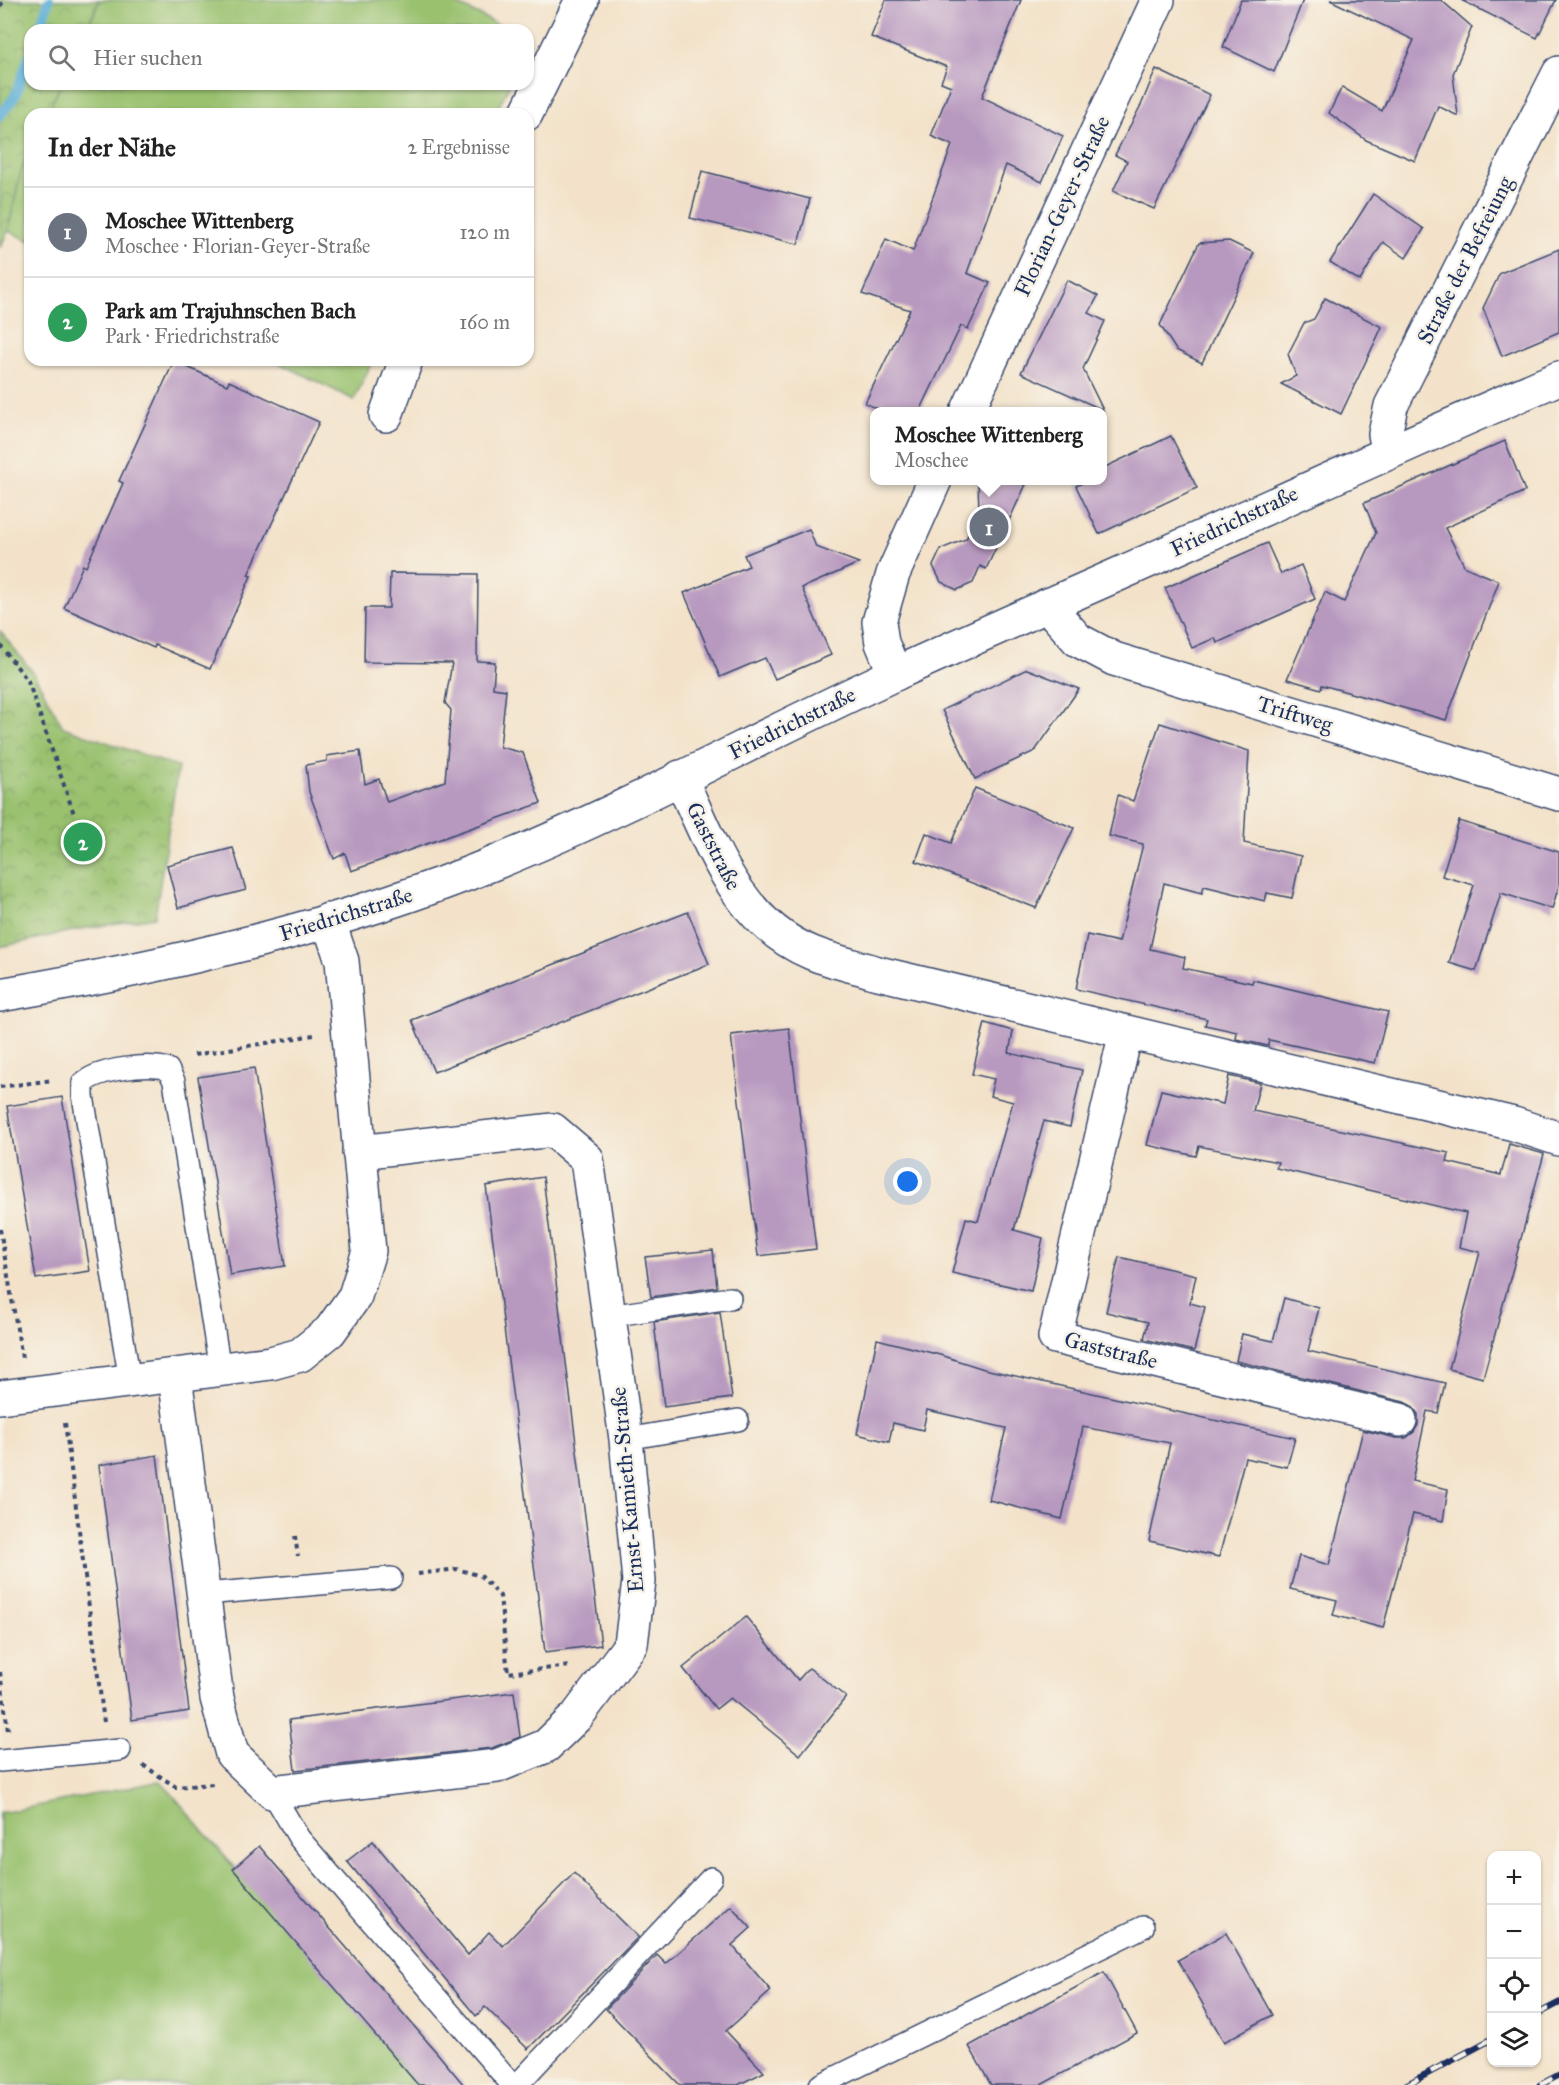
<!DOCTYPE html>
<html lang="de">
<head>
<meta charset="utf-8">
<style>
  :root { --surface:#fff; --page:#f2f2f2; --text:#222; --muted:#767676; --line:#e0e0e0; --accent:#ea580c }
  body { margin:0; font-family:"IM FELL Great Primer",serif; background:var(--page); color:var(--text) }
  .controls { position:absolute; right:18px; bottom:18px; display:grid; overflow:hidden; border-radius:12px; box-shadow:0 2px 4px #0004 }
  .controls button { width:54px; height:54px; display:grid; place-items:center; padding:0; border:0; border-bottom:2px solid var(--line); background:var(--surface); color:var(--text); font:30px sans-serif }
  .you { position:absolute; left:908px; top:1182px; width:21px; height:21px; margin:-15px; border:4px solid #fff; border-radius:50%; background:#1a73e8; box-shadow:0 0 0 9px #1a73e833 }
  .badge { display:grid; place-items:center; width:39px; height:39px; border-radius:50%; background:var(--accent); color:#fff; font-size:20px; font-weight:700 }
  .pin { position:absolute; translate:-50% -50%; border:3px solid #fff; box-shadow:0 2px 6px #0006 }
  .popup { position:absolute; left:870px; top:407px; width:237px; height:78px; box-sizing:border-box; display:grid; place-content:center; border-radius:12px; background:var(--surface); filter:drop-shadow(0 2px 4px #0005); font-size:20px; white-space:nowrap; color:var(--muted) }
  .popup b { font-size:22px; color:var(--text) }
  .popup::after { content:''; position:absolute; left:50%; top:100%; margin-left:-12px; border:12px solid transparent; border-top-color:var(--surface) }
  .list { margin:0; padding:0; list-style:none }
  h2 { display:flex; justify-content:space-between; align-items:center; height:78px; margin:0; padding:0 24px; font-size:26px }
  h2 small { font-size:20px; font-weight:400; color:var(--muted) }
  .list li { display:grid; grid-template-columns:39px 1fr auto; gap:18px; align-items:center; box-sizing:border-box; height:90px; padding:0 24px; border-top:2px solid var(--line) }
  .list b { display:block; font-size:22px; white-space:nowrap }
  .list p { margin:0; font-size:20px; white-space:nowrap; color:var(--muted) }
  .list em { font-size:20px; font-style:normal; color:var(--muted) }
  .icon { flex:none; width:33px; height:33px; fill:none; stroke:currentColor; stroke-width:2; stroke-linecap:round; stroke-linejoin:round }
  .map { position:relative; flex:none; width:1559px; height:2085px; overflow:hidden }
  .search { position:absolute; background:var(--surface); box-shadow:0 2px 4px #0004; left:24px; top:24px; width:510px; height:66px; display:flex; align-items:center; gap:15px; box-sizing:border-box; padding:0 21px; border-radius:18px; color:var(--muted); font-size:22px }
  .panel { position:absolute; background:var(--surface); box-shadow:0 2px 4px #0004; left:24px; top:108px; width:510px; height:258px; border-radius:18px }
  .map>svg:first-child { display:block }
</style>
</head>
<body>
<div class="map">
<svg width="1559" height="2085" viewBox="0 0 1559 2085">
  <defs>
    <pattern id="park-crowns" width="20" height="18" patternUnits="userSpaceOnUse" patternTransform="scale(1.5)"><rect width="20" height="18" fill="#99c16e"/><path d="M2 6a3 3 0 1 1 6 0M12 15a3 3 0 1 1 6 0" fill="none" stroke="#7c9d5e"/></pattern>
  </defs>
  <rect width="100%" height="100%" fill="#f7f3e8"/>
  <filter id="ink" filterUnits="userSpaceOnUse"><feTurbulence type="fractalNoise" baseFrequency=".0167" numOctaves="2"/><feDisplacementMap in="SourceGraphic" scale="12" xChannelSelector="R" yChannelSelector="G"/><feConvolveMatrix kernelMatrix="1 2 1 2 8 2 1 2 1" color-interpolation-filters="sRGB"/></filter>
  <filter id="wash" filterUnits="userSpaceOnUse"><feTurbulence type="fractalNoise" baseFrequency=".008" numOctaves="4" result="noise"/><feDisplacementMap in="SourceGraphic" scale="24" xChannelSelector="R" yChannelSelector="G"/><feGaussianBlur stdDeviation="1.35" result="paint"/><feColorMatrix in="noise" values="0 0 0 0 0 0 0 0 0 0 0 0 0 0 0 0 0 1.4 0 .05"/><feComposite in="paint" operator="in"/></filter>
  <g filter="url(#wash)">
    <rect width="100%" height="100%" fill="#f3e2c9"/>
    <g fill="url(#park-crowns)" stroke="#5a7866" stroke-width="1.5">
      <polygon points="0,0 99,0 86,30 30,30 30,84 61,84 47,114 30,114 30,151 21,171 8,231 0,248"/>
      <polygon points="0,631 34,674 63,727 178,767 155,917 81,929 0,947"/>
    </g>
    <g fill="#99c16e" stroke="#5a7866" stroke-width="1.5">
      <polygon points="100,0 449,0 509,30 86,30"/>
      <polygon points="61,84 510,84 495,114 47,114"/>
      <polygon points="30,151 30,241 8,231 21,171"/>
      <polygon points="273,360 373,360 354,400"/>
      <polygon points="161,1781 418,2085 0,2085 0,1813"/>
    </g>
    <g fill="none" stroke-linecap="round" stroke-linejoin="round">
      <g stroke="#5cafd7" stroke-width="10">
        <polyline points="39,30 49,0"/>
        <polyline points="0,116 15,96 30,54"/>
      </g>
    </g>
    <g id="blocks">
      <g fill="#b798bf">
        <polygon points="886,0 1021,0 982,97 1063,136 1042,182 1006,165 967,273 990,283 968,329 961,326 920,411 882,411 865,403 910,310 862,294 886,239 913,251 952,145 931,136 951,86 941,82 947,67 871,37"/>
        <polygon points="1241,0 1303,0 1274,72 1223,47"/>
        <polygon points="1330,0 1441,0 1472,27 1453,74 1458,116 1438,106 1415,161 1366,140 1329,113 1342,87 1382,111 1414,40"/>
        <polygon points="1461,0 1556,0 1537,38"/>
        <polygon points="1156,69 1210,95 1154,209 1113,191 1127,161 1115,155 1142,103"/>
        <polygon points="702,171 810,199 798,244 690,218"/>
        <polygon points="1373,194 1424,229 1406,258 1383,242 1360,281 1330,262"/>
        <polygon points="1229,241 1254,253 1202,363 1176,350 1160,325 1199,243"/>
        <polygon points="1559,249 1559,332 1502,356 1483,308 1500,273"/>
        <polygon points="1067,280 1098,296 1089,313 1105,321 1083,369 1103,410 1021,373"/>
        <polygon points="1325,298 1382,327 1341,414 1281,384 1296,376 1288,354 1304,323 1314,319"/>
        <polygon points="174,361 227,385 229,381 319,422 248,575 251,576 210,669 155,645 154,648 64,608 83,565 86,567 123,483 119,481"/>
        <polygon points="1171,436 1197,488 1099,534 1076,486 1088,480 1103,480 1103,468"/>
        <polygon points="1505,441 1525,491 1445,528 1465,567 1499,581 1446,720 1322,685 1321,689 1287,679 1325,592 1344,602 1376,533 1364,503"/>
        <polygon points="1028,480 986,569 980,566 973,583 957,590 941,582 933,566 941,549 966,539 979,511 978,482"/>
        <polygon points="809,529 816,547 859,563 802,588 831,655 775,679 765,658 720,677 684,593 749,566 744,555"/>
        <polygon points="1267,543 1281,574 1301,565 1315,599 1217,643 1215,638 1192,648 1165,588"/>
        <polygon points="390,573 478,574 477,661 495,662 493,688 506,690 500,747 523,753 541,803 351,871 345,853 334,859 309,792 306,765 327,761 327,756 360,751 365,784 379,779 387,802 445,781 451,710 445,703 452,663 364,662 365,608 389,608"/>
        <polygon points="1027,669 1079,689 1035,751 975,779 942,710"/>
        <polygon points="1160,723 1249,751 1244,843 1301,856 1292,898 1267,893 1265,901 1204,886 1202,893 1164,883 1150,949 1185,957 1183,968 1252,983 1253,980 1388,1012 1375,1063 1269,1040 1268,1046 1236,1039 1237,1032 1205,1025 1207,1019 1076,989 1087,935 1119,942 1143,844 1109,836 1118,795 1133,801"/>
        <polygon points="975,788 1074,828 1036,908 916,861 926,833 951,843"/>
        <polygon points="1459,821 1559,852 1559,885 1552,909 1501,893 1476,971 1449,963 1474,885 1442,876"/>
        <polygon points="233,848 246,890 178,908 167,865"/>
        <polygon points="688,912 709,964 434,1072 412,1020"/>
        <polygon points="985,1023 1013,1031 1009,1053 1082,1070 1070,1127 1044,1121 1014,1230 1043,1238 1031,1291 952,1273 966,1218 978,1221 1013,1102 990,1096 994,1079 972,1074"/>
        <polygon points="789,1028 816,1249 758,1256 731,1035"/>
        <polygon points="254,1068 285,1266 230,1275 198,1077"/>
        <polygon points="1229,1076 1260,1083 1253,1111 1449,1153 1447,1162 1501,1175 1509,1144 1544,1154 1483,1378 1449,1369 1480,1252 1459,1247 1466,1213 1276,1168 1278,1162 1199,1146 1196,1156 1147,1145 1161,1090 1223,1104"/>
        <polygon points="62,1097 90,1271 36,1279 7,1106"/>
        <polygon points="543,1177 601,1645 545,1652 486,1186"/>
        <polygon points="713,1250 717,1287 651,1297 645,1257"/>
        <polygon points="1119,1257 1196,1275 1190,1303 1205,1307 1194,1351 1144,1339 1148,1322 1106,1312"/>
        <polygon points="1284,1298 1319,1308 1308,1351 1445,1383 1438,1413 1427,1411 1412,1481 1448,1489 1443,1521 1413,1514 1383,1628 1333,1615 1337,1600 1290,1589 1299,1556 1329,1565 1363,1430 1396,1438 1406,1438 1414,1432 1418,1425 1418,1414 1412,1406 1404,1402 1236,1361 1242,1334 1273,1341"/>
        <polygon points="720,1312 732,1398 664,1407 654,1322"/>
        <polygon points="877,1339 940,1355 984,1369 1295,1438 1287,1467 1245,1458 1219,1557 1149,1541 1170,1443 1083,1427 1062,1519 989,1500 1006,1428 927,1410 923,1430 893,1423 889,1442 857,1434"/>
        <polygon points="157,1455 189,1711 132,1720 99,1465"/>
        <polygon points="746,1617 798,1680 809,1668 846,1697 800,1755 730,1698 716,1709 683,1668"/>
        <polygon points="514,1692 520,1737 492,1748 295,1770 289,1720"/>
        <polygon points="373,1841 468,1955 489,1932 503,1946 574,1873 638,1937 528,2049 485,2007 476,2016 347,1861"/>
        <polygon points="259,1846 438,2054 464,2085 418,2085 233,1869"/>
        <polygon points="731,1906 751,1928 732,1945 771,1991 726,2031 764,2072 738,2085 680,2085 606,2009 657,1955 666,1964"/>
        <polygon points="1226,1933 1272,2015 1224,2042 1178,1960"/>
        <polygon points="1104,1972 1137,2033 1041,2085 991,2085 969,2046"/>
      </g>
    </g>
  </g>
  <g filter="url(#ink)">
    <use href="#blocks" fill-opacity="0" stroke="#3b4a6e" stroke-width="1.5"/>
    <g fill="none" stroke-linecap="round" stroke-linejoin="round">
      <g stroke="#3b4a6e" stroke-width="24">
        <g id="service">
          <polyline points="609,1316 730,1298"/>
          <path d="M130 1381 83 1096V1083C99 1069 147 1063 168 1069L174 1081 220 1370"/>
          <polyline points="626,1439 738,1420"/>
          <polyline points="204,1594 391,1578"/>
          <polyline points="0,1761 120,1750"/>
          <polyline points="272,1792 299,1838 512,2085"/>
          <polyline points="517,2085 711,1878"/>
          <polyline points="820,2085 1143,1927"/>
        </g>
      </g>
      <g stroke="#3b4a6e" stroke-width="36">
        <g id="minor">
          <polyline points="526,114 582,0"/>
          <polyline points="967,412 1158,0"/>
          <polyline points="386,415 406,360"/>
          <polyline points="1047,605 1078,640 1114,659 1559,794"/>
          <polyline points="895,674 882,643 879,622 893,574 935,480"/>
          <path d="M680 777C712 846 737 922 812 953 832 961 854 966 874 972L1514 1124 1559 1139"/>
          <polyline points="1126,1032 1055,1337 1400,1420"/>
          <polyline points="175,1376 217,1698 232,1754 272,1792 497,1766 546,1746 577,1716 631,1644 639,1581 626,1439 587,1159 553,1130 359,1152"/>
          <polyline points="0,1397 271,1363 300,1355 330,1331 355,1296 369,1251 342,961 328,920"/>
        </g>
      </g>
      <g stroke="#3b4a6e" stroke-width="36">
        <g id="tertiary">
          <polyline points="1388,451 1385,434 1391,406 1559,73"/>
          <path d="M0 995C168 966 339 927 497 862 633 807 762 735 895 674 969 640 1044 607 1119 574 1266 509 1411 441 1559 378"/>
        </g>
      </g>
      <g stroke="#3b4a6e" stroke-width="4" stroke-dasharray="4.5 4.5" stroke-linecap="butt">
        <polyline points="0,6 5,0"/>
        <polyline points="0,645 28,681 74,814"/>
        <polyline points="194,1055 314,1035"/>
        <polyline points="0,1087 53,1080"/>
        <polyline points="0,1229 22,1358"/>
        <polyline points="65,1423 104,1722"/>
        <polyline points="295,1536 298,1556"/>
        <polyline points="418,1574 457,1569 481,1576 500,1596 508,1673 569,1666"/>
        <polyline points="0,1672 8,1731"/>
        <polyline points="143,1765 176,1787 213,1784"/>
      </g>
      <use href="#service" stroke="#fff" stroke-width="21"/>
      <use href="#minor" stroke="#fff" stroke-width="33"/>
      <use href="#tertiary" stroke="#fff" stroke-width="33"/>
      <g stroke="#1b2f5e" stroke-width="7">
        <g id="rail">
          <polyline points="1536,2015 1559,2003"/>
          <polyline points="1406,2085 1492,2039"/>
          <polyline points="1540,2085 1559,2075"/>
        </g>
      </g>
      <use href="#rail" stroke="#f7f3e8" stroke-width="4.5" stroke-dasharray="14" stroke-linecap="butt"/>
    </g>
  </g>
  <g text-anchor="middle" dominant-baseline="central" stroke-width="5" stroke-linejoin="round" paint-order="stroke">
    <g font-size="22" fill="#1b2f5e" stroke="#f7f3e8">
      <text transform="translate(1062 206) rotate(-65)">Florian-Geyer-Straße</text>
      <text transform="translate(1465 260) rotate(-63)">Straße der Befreiung</text>
      <text transform="translate(1234 521) rotate(-25)">Friedrichstraße</text>
      <text transform="translate(1295 714) rotate(17)">Triftweg</text>
      <text transform="translate(792 723) rotate(-26)">Friedrichstraße</text>
      <text transform="translate(714 846) rotate(63)">Gaststraße</text>
      <text transform="translate(346 914) rotate(-17)">Friedrichstraße</text>
      <text transform="translate(1111 1350) rotate(14)">Gaststraße</text>
      <text transform="translate(627 1490) rotate(-95)">Ernst-Kamieth-Straße</text>
    </g>
  </g>
</svg>
<div class="controls">
<button>+</button>
<button>−</button>
<button><svg class="icon" aria-label="locate" viewBox="0 0 24 24"><circle cx="12" cy="12" r="6"/><path d="M12 2v4M12 18v4M2 12h4M18 12h4"/></svg></button>
<button><svg class="icon" aria-label="layers" viewBox="0 0 24 24"><path d="M12 4l9 5-9 5-9-5zM3 14l9 5 9-5"/></svg></button>
</div>
<div class="you"></div>
<div class="pin badge" style="left:989px;top:527px;background:#6b7280">1</div>
<div class="popup"><b>Moschee Wittenberg</b>Moschee</div>
<div class="pin badge" style="left:83px;top:842px;background:#2e9e5b">2</div>
<div class="search"><svg class="icon" aria-label="search" viewBox="0 0 24 24"><circle cx="10" cy="10" r="6"/><path d="M15 15l6 6"/></svg>Hier suchen</div>
<section class="panel">
<h2>In der Nähe<small>2 Ergebnisse</small></h2>
<ul class="list">
<li><span class="badge" style="background:#6b7280">1</span><div><b>Moschee Wittenberg</b><p>Moschee · Florian-Geyer-Straße</p></div><em>120 m</em></li>
<li><span class="badge" style="background:#2e9e5b">2</span><div><b>Park am Trajuhnschen Bach</b><p>Park · Friedrichstraße</p></div><em>160 m</em></li>
</ul>
</section>
</div>
</body>
</html>
